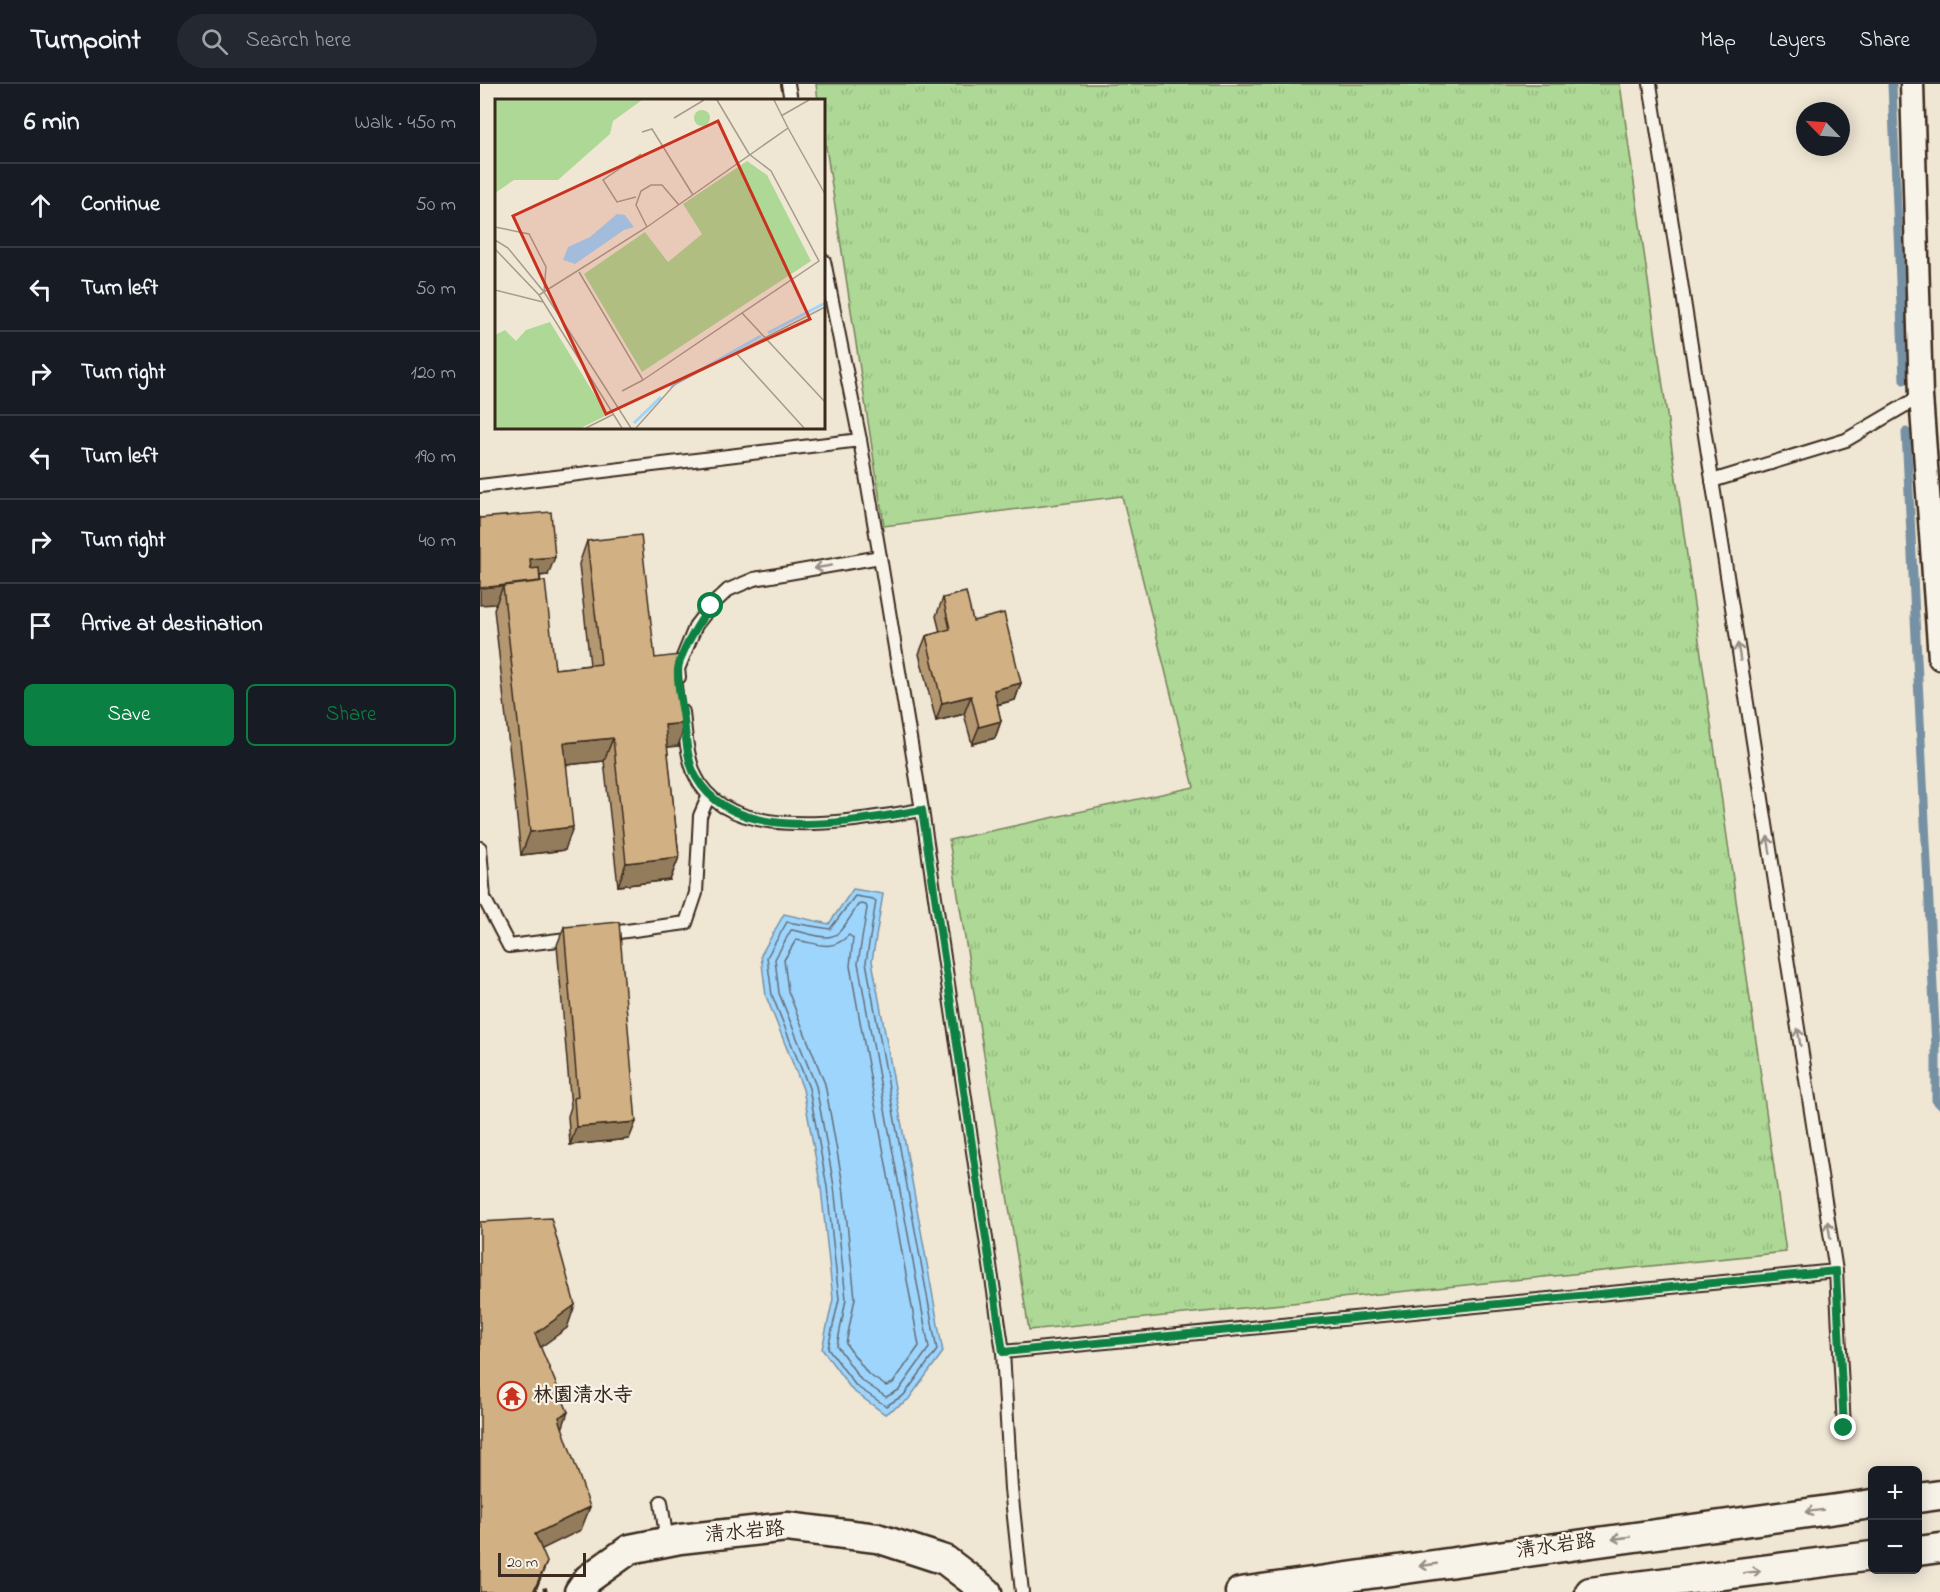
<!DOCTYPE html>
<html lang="en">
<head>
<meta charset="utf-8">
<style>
  :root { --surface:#171b24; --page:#242831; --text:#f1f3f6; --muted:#9ea1a6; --line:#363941; --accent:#0b8043 }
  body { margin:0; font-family:"Indie Flower","LXGW WenKai TC",sans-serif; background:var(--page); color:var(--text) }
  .controls { position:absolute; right:18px; bottom:18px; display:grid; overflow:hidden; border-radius:9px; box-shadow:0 3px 15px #0003 }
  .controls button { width:54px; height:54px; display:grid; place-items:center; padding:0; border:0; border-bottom:2px solid var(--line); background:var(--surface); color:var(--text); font:30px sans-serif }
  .compass { position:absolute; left:1316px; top:18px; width:54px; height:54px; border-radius:50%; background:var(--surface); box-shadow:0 3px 15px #0003; rotate:295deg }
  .scale { position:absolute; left:18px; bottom:15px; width:88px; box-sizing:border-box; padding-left:6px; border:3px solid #3b2a1e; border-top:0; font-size:16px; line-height:21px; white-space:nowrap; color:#3b2a1e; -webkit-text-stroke:4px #f7f3e8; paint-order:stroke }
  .stop { position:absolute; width:18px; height:18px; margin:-14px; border:4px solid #0b8043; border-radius:50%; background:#fff }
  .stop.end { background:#0b8043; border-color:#fff; box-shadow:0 2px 6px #0008 }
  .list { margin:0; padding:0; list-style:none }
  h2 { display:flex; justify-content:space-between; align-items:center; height:78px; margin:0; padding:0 24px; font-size:26px }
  h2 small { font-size:20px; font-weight:400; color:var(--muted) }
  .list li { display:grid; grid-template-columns:39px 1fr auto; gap:18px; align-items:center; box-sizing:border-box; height:84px; padding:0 24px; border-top:2px solid var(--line) }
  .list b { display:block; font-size:22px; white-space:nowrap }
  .list em { font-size:20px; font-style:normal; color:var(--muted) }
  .actions { display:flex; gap:12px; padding:18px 24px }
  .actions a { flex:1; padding:14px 0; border:2px solid var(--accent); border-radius:9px; text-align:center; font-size:21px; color:var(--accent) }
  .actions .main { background:var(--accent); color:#fff }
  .icon { flex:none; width:33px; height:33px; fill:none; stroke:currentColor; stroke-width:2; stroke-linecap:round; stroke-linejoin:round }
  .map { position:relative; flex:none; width:1460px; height:1508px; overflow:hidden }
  header { display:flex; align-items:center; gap:36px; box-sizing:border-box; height:84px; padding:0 30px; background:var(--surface); border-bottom:2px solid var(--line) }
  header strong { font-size:28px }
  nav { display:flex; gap:33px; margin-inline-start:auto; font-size:21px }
  .search { width:420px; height:54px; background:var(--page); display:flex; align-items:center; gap:15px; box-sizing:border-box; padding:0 21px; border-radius:33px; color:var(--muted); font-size:22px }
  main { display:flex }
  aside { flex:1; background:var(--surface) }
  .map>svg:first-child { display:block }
</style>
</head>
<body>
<header>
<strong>Turnpoint</strong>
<div class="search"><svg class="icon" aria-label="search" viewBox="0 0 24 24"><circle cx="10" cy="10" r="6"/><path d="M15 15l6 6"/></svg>Search here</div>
<nav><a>Map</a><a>Layers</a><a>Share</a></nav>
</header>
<main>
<aside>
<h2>6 min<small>Walk · 450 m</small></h2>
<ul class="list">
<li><svg class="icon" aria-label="ahead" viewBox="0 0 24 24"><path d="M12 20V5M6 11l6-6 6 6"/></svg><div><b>Continue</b></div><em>50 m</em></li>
<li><svg class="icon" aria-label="left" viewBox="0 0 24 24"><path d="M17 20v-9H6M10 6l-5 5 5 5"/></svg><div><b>Turn left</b></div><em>50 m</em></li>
<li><svg class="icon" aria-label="right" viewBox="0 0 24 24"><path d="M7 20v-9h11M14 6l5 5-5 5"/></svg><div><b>Turn right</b></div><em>120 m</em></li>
<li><svg class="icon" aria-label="left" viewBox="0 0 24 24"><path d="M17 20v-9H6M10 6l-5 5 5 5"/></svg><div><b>Turn left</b></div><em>190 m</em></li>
<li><svg class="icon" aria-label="right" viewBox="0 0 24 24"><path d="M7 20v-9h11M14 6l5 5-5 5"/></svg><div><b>Turn right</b></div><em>40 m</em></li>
<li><svg class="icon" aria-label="arrive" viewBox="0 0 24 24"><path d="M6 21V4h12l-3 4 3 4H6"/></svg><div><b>Arrive at destination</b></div></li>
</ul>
<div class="actions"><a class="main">Save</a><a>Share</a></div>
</aside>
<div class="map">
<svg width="1460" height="1508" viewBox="0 0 1460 1508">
  <defs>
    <pattern id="grass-tufts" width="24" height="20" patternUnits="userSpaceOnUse" patternTransform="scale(1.5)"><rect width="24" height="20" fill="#add895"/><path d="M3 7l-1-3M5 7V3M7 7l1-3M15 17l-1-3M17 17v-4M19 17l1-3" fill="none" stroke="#96ba80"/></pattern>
  </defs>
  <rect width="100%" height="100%" fill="#efe6d4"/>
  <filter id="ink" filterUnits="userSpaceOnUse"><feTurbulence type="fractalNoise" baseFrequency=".0167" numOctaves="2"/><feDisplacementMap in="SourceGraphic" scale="12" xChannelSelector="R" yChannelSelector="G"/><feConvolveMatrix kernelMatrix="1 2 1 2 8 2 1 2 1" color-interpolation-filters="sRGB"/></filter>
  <g filter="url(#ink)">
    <polygon fill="url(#grass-tufts)" stroke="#74815a" stroke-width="1.5" points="336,0 1140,0 1306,1168 549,1246 469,756 714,703 642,412 404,442 344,50 344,16 338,16"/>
    <polygon fill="#9ed5fd" stroke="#7691a4" stroke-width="1.5" points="373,805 403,810 392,877 463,1268 428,1316 405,1330 372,1306 342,1265 353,1215 341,1104 323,1005 286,912 281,871 304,830 349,840"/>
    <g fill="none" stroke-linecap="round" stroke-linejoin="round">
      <g stroke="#636e77" stroke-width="1.5">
        <polygon points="375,812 393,815 396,817 386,878 457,1266 424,1311 406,1322 376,1302 348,1264 359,1215 347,1103 329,1004 292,911 287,873 307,838 350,845"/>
        <path d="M381 820 386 821 387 824 378 879 449 1264 419 1306 406 1313 381 1296 357 1262 366 1215 354 1102 336 1002 299 909 295 875 311 846C324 847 347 859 358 849 366 842 372 830 378 821Z"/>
        <path d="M369 851 373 854 370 882 439 1262 413 1299 406 1302 388 1290 366 1260 375 1214 363 1101 345 1000 308 907 304 876 316 856C338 859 350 869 369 851Z"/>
      </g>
      <g stroke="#7691a4" stroke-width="9">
        <polyline points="1412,0 1424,296"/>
        <polyline points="1426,348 1456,964 1456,1016 1460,1020"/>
      </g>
      <g stroke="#3b2a1e" stroke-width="16">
        <g id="service">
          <polyline points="308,0 311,16"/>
          <polyline points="344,177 380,356 400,473 442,726 523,1268 531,1405 542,1508"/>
          <polyline points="1232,397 1366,356 1441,312"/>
          <polyline points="0,402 380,356"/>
          <polyline points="199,593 198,585 216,541 231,522 248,506 274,495 400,473"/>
          <path d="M203 628C205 649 207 672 215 691 248 764 382 735 442 726"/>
          <polyline points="0,764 4,814 29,862 95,854"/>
          <polyline points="124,850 206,839 216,809 220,732 229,711"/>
          <polyline points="1356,1187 1364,1344"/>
          <polyline points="523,1268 1356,1187 1170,0"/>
          <polyline points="181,1418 187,1458"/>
        </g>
      </g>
      <g stroke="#3b2a1e" stroke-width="27">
        <polyline id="minor" points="1432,0 1441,312 1460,574"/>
      </g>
      <g stroke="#3b2a1e" stroke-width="33">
        <g id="tertiary">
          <polyline points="1438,1414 1460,1411"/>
          <polyline points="1438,1467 1460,1464"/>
          <polyline points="99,1508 108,1495 150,1465 200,1455 307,1443 397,1454 465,1476 507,1508"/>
          <polyline points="760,1508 1392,1420"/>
          <polyline points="1110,1508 1392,1472"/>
        </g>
      </g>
      <polyline stroke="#3b2a1e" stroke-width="4" stroke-dasharray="4.5 4.5" stroke-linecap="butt" points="54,1508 71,1504"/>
      <use href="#service" stroke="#f7f3e8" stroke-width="12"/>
      <use href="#minor" stroke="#f7f3e8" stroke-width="22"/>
      <use href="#tertiary" stroke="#f7f3e8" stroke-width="28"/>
    </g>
    <g fill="#b49872" stroke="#3b2a1e" stroke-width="1.5">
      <polygon points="0,434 68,491 60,492 75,585 110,581 99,480 107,457 175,574 198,662 187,663 199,773 190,796 138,802 124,677 86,681 85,766 41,771 14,525 16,520"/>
      <polygon points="463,514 493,537 541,599 535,616 517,621 521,637 515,654 492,660 484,630 456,637 439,570 446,552 460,548 456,532"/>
      <polygon points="84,843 149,1055 90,1061 88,1032 91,1023 77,861"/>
    </g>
    <g fill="#927c5c" stroke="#3b2a1e" stroke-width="1.5">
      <polygon points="75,473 68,491 43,493 50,475"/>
      <polygon points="23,502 16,520 0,521 0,504"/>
      <polygon points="541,599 535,616 507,623 514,606"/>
      <polygon points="491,612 484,630 456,637 462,619"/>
      <polygon points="521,637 515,654 492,660 499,643"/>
      <polygon points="206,639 198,662 176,664 185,641"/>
      <polygon points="133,654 124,677 76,682 84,659"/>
      <polygon points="93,743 85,766 41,771 50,748"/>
      <polygon points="199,773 190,796 138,802 146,779"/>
      <polygon points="156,1038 149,1055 90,1061 96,1043"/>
      <polygon points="95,1221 87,1244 47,1273 55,1250"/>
      <polygon points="88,1328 80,1351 79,1333"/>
      <polygon points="110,1423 101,1446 46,1473 55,1450"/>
      <polygon points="67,1478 58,1501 55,1508 53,1508"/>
    </g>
    <g fill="#d1b184" stroke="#3b2a1e" stroke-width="1.5">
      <polygon points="71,428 75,473 50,475 51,485 59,484 60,497 0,504 0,434"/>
      <polygon points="161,451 175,574 199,571 206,639 185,641 199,773 146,779 133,654 84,659 93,743 50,748 23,502 65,497 75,585 121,580 107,457"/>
      <polygon points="486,508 493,537 524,529 541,599 514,606 521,637 499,643 491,612 462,619 446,552 470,545 463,514"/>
      <polygon points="139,838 156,1038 96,1043 94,1014 98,1013 84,843"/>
      <polygon points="71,1134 95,1221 55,1250 88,1328 79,1333 81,1340 110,1423 55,1450 67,1478 53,1508 0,1508 0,1138"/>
    </g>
    <defs><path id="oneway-shaft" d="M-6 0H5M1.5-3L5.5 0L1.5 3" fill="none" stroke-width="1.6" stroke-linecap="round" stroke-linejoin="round" transform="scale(1.5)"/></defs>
    <g stroke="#998e83">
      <use href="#oneway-shaft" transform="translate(343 483) rotate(170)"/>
      <use href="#oneway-shaft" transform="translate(1259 568) rotate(-99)"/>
      <use href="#oneway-shaft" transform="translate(1289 761) rotate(-99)"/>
      <use href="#oneway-shaft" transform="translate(1319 953) rotate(-99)"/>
      <use href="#oneway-shaft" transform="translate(1349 1146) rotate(-99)"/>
      <use href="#oneway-shaft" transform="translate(1334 1427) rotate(173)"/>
      <use href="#oneway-shaft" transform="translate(1141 1454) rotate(172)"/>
      <use href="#oneway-shaft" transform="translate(948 1481) rotate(172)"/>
      <use href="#oneway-shaft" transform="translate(1272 1488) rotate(-7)"/>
    </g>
  </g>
  <g fill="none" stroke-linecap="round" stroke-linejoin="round" filter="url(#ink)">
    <path stroke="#0b8043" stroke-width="8" d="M231 522C221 535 199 570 198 586 197 602 202 620 204 636 206 654 207 677 216 693 256 764 378 736 442 726L523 1268 1356 1187 1364 1344"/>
  </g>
  <defs>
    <g id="temple-ring" transform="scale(1.5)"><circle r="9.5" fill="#f7f3e8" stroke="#c8321e" stroke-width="1.5"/><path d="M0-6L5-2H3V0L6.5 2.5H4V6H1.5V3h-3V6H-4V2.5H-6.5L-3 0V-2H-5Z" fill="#c8321e"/></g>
  </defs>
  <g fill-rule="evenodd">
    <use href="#temple-ring" x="32" y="1312"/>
  </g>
  <g text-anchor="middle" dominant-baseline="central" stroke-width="4.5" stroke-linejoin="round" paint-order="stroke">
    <g font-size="20" font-weight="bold" fill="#3b2a1e" stroke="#f7f3e8" text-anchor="start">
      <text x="53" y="1312">林園清水寺</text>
    </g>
    <g font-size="20" fill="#3b2a1e" stroke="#f7f3e8">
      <text transform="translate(265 1449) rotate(-5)">清水岩路</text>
      <text transform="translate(1076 1463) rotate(-8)">清水岩路</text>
    </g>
  </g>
  <g transform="translate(15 15)">
    <rect width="330" height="330" fill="#efe6d4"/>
    <path d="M252 62 272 76 316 162 147 273 89 175 150 133 173 163 207 135 188 105Z" fill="#add895"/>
    <path d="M0 1H147L118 22 115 35 63 81H19L0 94Z" fill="#add895"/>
    <path d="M55 223 112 316 86 329H0V236L10 231 21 242 31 231Z" fill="#add895"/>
    <path d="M199 19a8 8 0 1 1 16 0a8 8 0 1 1-16 0Z" fill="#add895"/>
    <path d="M122 115 130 116 139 128 129 131 80 165 68 161 73 148 95 138Z" fill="#9ed5fd"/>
    <path fill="none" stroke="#9ed5fd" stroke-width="3" d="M273 234 330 204M175 288 266 237M139 324 166 298"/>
    <path fill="none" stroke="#a79b8b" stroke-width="1.5" d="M286 17 314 1M179 19 209 1M293 29 330 95M147 33 157 30 198 96M141 98 122 103 108 81 146 55M0 128 34 135 51 168 49 193M152 128 141 106 146 92 156 86H167L184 106M0 141 13 149 49 193 136 329M0 150 44 196 127 329M84 173 148 281 324 162 276 72 254 55 222 1M0 191 48 203M44 196 152 128 293 29 279 1M247 214 330 303M241 254 309 329M127 292 148 281M91 329 119 315M141 329 180 285 330 208"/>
    <path fill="#c8321e" fill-opacity="0.15" stroke="#c8321e" stroke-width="3" d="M223 22 315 220 111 315 18 117Z"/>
    <rect width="330" height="330" fill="none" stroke="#3b2a1e" stroke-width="3"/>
  </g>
</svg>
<div class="controls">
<button>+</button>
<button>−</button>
</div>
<svg class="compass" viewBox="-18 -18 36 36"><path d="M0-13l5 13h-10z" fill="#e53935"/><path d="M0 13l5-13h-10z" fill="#9ea1a6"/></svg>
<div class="scale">20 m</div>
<div class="stop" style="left:231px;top:522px"></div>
<div class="stop end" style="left:1364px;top:1344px"></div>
</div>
</main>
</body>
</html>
